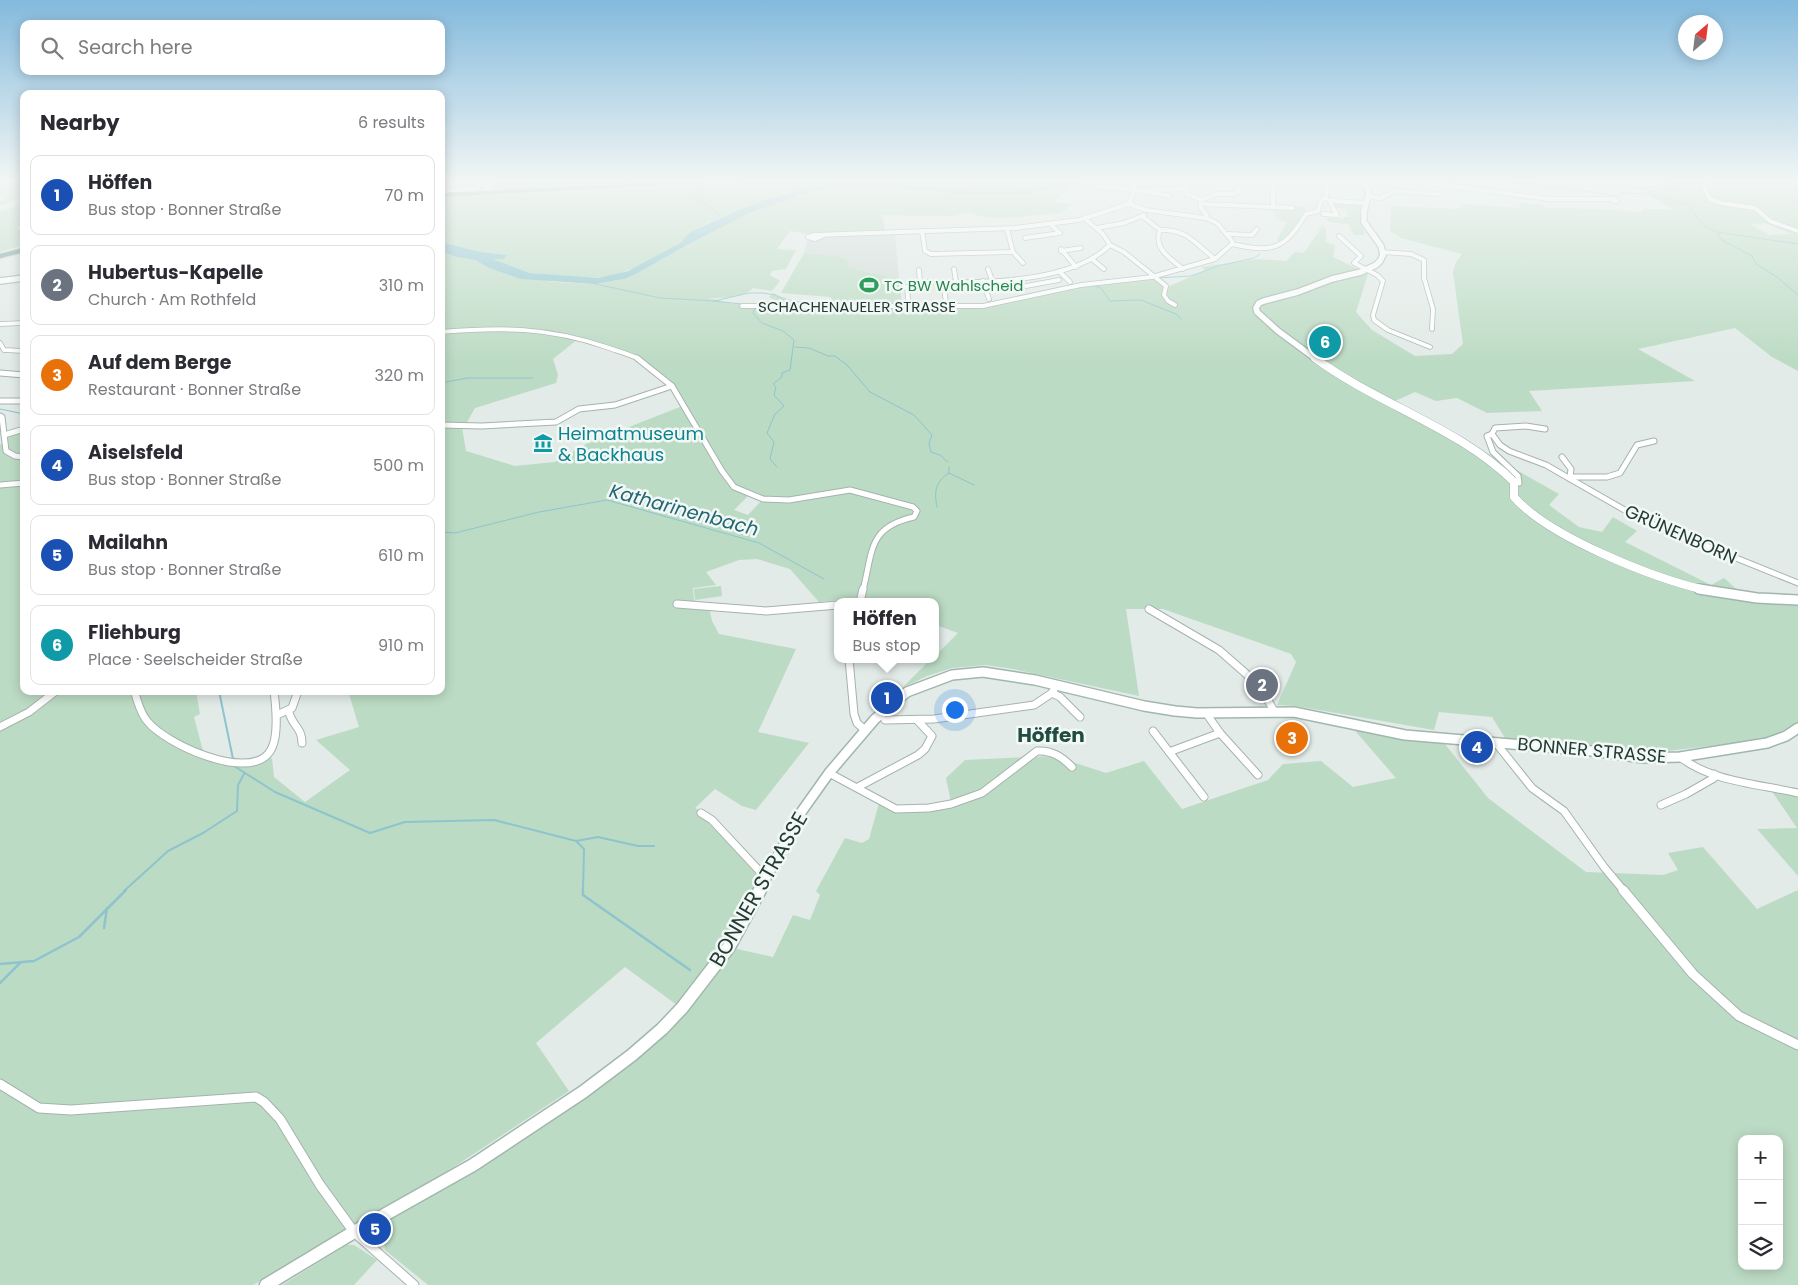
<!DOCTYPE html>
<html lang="en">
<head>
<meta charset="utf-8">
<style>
  :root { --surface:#fff; --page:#f7f7f7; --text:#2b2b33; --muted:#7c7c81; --line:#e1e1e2; --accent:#805248 }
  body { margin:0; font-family:Poppins,sans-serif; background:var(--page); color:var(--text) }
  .controls { position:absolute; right:15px; bottom:15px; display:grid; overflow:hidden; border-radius:10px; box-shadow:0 2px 12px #0003 }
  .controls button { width:45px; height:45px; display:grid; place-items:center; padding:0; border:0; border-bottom:1px solid var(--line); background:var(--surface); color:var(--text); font:25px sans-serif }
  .compass { position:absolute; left:1678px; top:15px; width:45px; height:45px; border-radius:50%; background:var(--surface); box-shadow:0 2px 12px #0003; rotate:28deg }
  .you { position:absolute; left:954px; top:709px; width:18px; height:18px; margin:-12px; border:4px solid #fff; border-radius:50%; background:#1a73e8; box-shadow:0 0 0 8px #1a73e833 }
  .badge { display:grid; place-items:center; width:32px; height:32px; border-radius:50%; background:var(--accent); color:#fff; font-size:16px; font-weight:700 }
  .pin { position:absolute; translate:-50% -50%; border:2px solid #fff; box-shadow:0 1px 5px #0006 }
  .popup { position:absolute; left:834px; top:598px; width:105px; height:65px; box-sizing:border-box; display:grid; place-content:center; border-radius:10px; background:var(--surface); filter:drop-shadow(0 1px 4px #0005); font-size:16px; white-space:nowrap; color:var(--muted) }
  .popup b { font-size:19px; color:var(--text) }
  .popup::after { content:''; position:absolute; left:50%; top:100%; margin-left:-10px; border:10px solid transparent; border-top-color:var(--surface) }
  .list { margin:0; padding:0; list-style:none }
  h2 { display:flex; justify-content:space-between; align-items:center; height:65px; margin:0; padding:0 20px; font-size:21px }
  h2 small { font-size:16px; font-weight:400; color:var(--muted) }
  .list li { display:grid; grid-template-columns:32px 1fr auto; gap:15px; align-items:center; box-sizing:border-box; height:80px; margin:0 10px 10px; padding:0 10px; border:1px solid var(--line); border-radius:10px }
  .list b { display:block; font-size:19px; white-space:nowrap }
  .list p { margin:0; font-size:16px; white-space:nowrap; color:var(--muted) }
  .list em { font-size:16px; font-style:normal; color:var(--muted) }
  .icon { flex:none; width:28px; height:28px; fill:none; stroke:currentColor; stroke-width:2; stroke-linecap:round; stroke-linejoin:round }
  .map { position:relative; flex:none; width:1798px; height:1285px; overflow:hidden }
  .search { position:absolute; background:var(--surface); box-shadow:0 2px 12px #0003; left:20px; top:20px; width:425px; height:55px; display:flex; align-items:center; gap:12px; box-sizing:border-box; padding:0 18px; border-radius:10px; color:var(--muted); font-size:19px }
  .panel { position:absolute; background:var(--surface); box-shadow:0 2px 12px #0003; left:20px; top:90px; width:425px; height:605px; border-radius:10px }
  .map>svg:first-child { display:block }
</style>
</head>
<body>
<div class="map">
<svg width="1798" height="1285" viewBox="0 0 1798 1285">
  <rect width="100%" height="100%" fill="#e2ebe7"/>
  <polygon fill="#d0dbd6" points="895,234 899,279 847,267 837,256 804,253 807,240 817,240 828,236"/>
  <g fill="#bcdbc4" fill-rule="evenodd">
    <polygon points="5,182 24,182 24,196 0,206 0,202 6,198 0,194 0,188 6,185"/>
    <polygon points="495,182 623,182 620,185 510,190 497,190 493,187"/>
    <polygon points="766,182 844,182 794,191 723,216 696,229 682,242 637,267 607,277 590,278 530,273 493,259 504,259 507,255 481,252 441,242 441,198"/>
    <polygon points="888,182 1061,182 1009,190 975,191"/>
    <path d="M1078 182H1084L1067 187 1071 188 1053 202 1073 204 1061 213 1005 218 983 217 969 212 953 216 882 215 885 229 883 230 808 234 790 231 777 249 796 250 786 269 772 271 770 275 780 281 772 291 753 288C743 298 722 298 709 298L733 304 816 309 990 306 1076 288 1127 281 1150 280 1152 278 1165 288 1206 270 1201 267 1258 259 1286 261 1295 252 1304 253 1323 225 1326 230V242L1335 245 1333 257 1368 274 1356 312 1372 330 1415 356 1452 354 1463 344 1453 272 1456 262 1462 254 1401 238 1390 231 1391 206 1458 209 1465 204 1521 208 1519 203 1542 205 1546 208 1606 209 1642 212 1643 209H1673L1629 184 1571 185 1578 192 1507 182H1798V371L1772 357 1735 328 1638 349 1695 381 1529 391 1542 411 1487 413 1457 398 1436 401 1415 392 1395 401 1559 494 1549 505 1579 527 1602 532 1613 517 1637 531 1625 542 1711 585 1724 578 1751 602 1798 604V736L1786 729 1763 740 1641 754 1507 741 1492 717 1439 712 1434 730 1296 706 1277 705 1296 662 1291 654 1163 609H1126L1139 696 1013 669 985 665 952 668 927 676 902 688 931 659H936V655L958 633 936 625V602H869L858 598 819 602 790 569 757 559 739 560 706 572 716 585 693 588 694 600 709 607 712 621 719 634 796 649 758 732 809 743 756 810 742 806 715 789 695 808 718 822 766 873 727 946 677 1005 625 967 536 1043 569 1091 428 1184 334 1236 253 1285H0V729L59 691H196L200 714 194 717 203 751 245 766 272 758 274 777 305 802 350 770 316 740 359 727 348 691H441V251L456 257 475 260 489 268 553 282 595 284 624 279 636 274 689 244 750 213 809 192 845 186H864L974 195 1027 194ZM1764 223 1792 234 1769 235 1750 224ZM578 339C618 352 663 363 680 407L588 443 555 462 515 466 466 451 462 427 465 426 475 408 556 383 558 375 553 359ZM749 495 763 499 748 515 734 510Z"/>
    <polygon points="24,203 24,226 18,226 17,229 24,229 24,245 0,252 0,212"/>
    <polygon points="1348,203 1361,204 1361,216 1365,235 1354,235 1348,224 1329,222 1326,218 1340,218 1344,220 1343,217 1349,217 1346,209 1335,208 1334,204 1349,205"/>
    <path d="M1303 206 1306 207 1300 221 1284 243 1277 240 1287 222C1278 220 1272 218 1274 207L1293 208Z"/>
    <polygon points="804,253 837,256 848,261 847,267 899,279 902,304 832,305 831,297 781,293"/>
    <path d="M773 293C789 301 810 305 827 300L828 305H769L766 302 773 299 769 297Z"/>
    <polygon points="24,430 24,485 21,486 21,526 24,526 24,691 52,691 33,707 0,724 0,445 11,434"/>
    <polygon points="721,586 722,596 695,600 694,589"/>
    <path d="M1351 726 1404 737 1445 744 1488 798 1586 872 1663 875 1678 870 1668 853 1703 847 1757 909 1798 890V1285H428L385 1250 382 1224 462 1177 586 1096 635 1061 664 1035 733 948 773 957 793 915 810 920 820 895 816 891 845 838 862 843 869 839 879 803 895 812 910 813 952 807 946 778 965 760 1054 756 1106 773 1144 761 1182 809 1268 780 1283 764 1321 761 1353 787 1396 778ZM1742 1139H1779V1266H1742Z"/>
    <polygon points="1771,790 1798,796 1798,876 1757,829 1797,828"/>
    <polygon points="347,1245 354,1245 377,1260 354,1285 282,1285"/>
  </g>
  <path fill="#8dc4cd" d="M844 182 901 183 975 191 1010 190 1061 182H1078L1027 194 974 195 864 186H845L809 192 750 213 689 244 636 274 624 279 595 284 521 279 489 268 475 260 456 257 441 251V242L481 252 507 255 504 259H493L530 273 598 278 628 271 682 242C687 231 700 228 710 223 752 202 798 188 844 182Z"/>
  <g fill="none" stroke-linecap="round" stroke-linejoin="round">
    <g stroke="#8dc4cd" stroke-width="1">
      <polyline points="1481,182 1495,182"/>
      <polyline points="1497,182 1533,184 1548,189 1563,188 1617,196 1624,193 1647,194 1687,204 1704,226 1717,232 1722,240 1752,256 1756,264 1777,277 1798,295"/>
      <polyline points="13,185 15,182"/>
      <polyline points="703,186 692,194 718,213 721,219"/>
      <polyline points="10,187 5,192 24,195"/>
      <polyline points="0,190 5,191"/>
      <polyline points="1647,194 1658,189 1690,182"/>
      <polyline points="1717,232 1798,244"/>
      <polyline points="1157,278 1191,276 1218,266 1254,258 1260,254"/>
      <polyline points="1139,280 1151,279"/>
      <polyline points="591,283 660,298 714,301 749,293 763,293 775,295 784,300 812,304"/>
      <polyline points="1092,285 1101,288 1110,301 1141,300 1176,314 1181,319"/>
      <polyline points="714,301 741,304"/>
      <polyline points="755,308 753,313 762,323 783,331 794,340 790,370 782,373 782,377 773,384 776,387 774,395 784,406 775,414 767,433 774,442 770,459 777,467"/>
      <polyline points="841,309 870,308"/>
      <polyline points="795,347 809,348 828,356 835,356 847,365 870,392 914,415 932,435 929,443 931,452 940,455 948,462"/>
      <polyline points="441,383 467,378 533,378"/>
      <polyline points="0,409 24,414"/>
      <polyline points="949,473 974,485"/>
      <path d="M937 507C934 492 935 482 949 473V467"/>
      <polyline points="441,532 455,533 539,512 607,500 759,543 824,579"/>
    </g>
    <g stroke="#8dc4cd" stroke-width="2">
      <polyline points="219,691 233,759"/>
      <polyline points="234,766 275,792 370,833 405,822 494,820 576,841 584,849 583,891"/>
      <polyline points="576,841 598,837 638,846 654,846"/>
      <polyline points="124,891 168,851 203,833 237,811 238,785 244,774"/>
    </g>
    <g stroke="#8dc4cd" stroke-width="2.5">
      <polyline points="583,890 583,895 690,970"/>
      <polyline points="104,928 107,908"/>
      <polyline points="0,964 34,961 79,937 126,890"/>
      <polyline points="0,983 20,963"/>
    </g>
    <g stroke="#a5b3ae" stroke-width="5.5">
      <g id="street-far3">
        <polyline points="1176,182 1189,183"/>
        <polyline points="1189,182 1185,189 1187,194 1201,200 1201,208 1207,216 1206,218 1217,223 1232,241 1232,244"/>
        <polyline points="1370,182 1391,182"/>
        <polyline points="1421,182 1549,199 1613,199 1617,201 1612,201"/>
        <polyline points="1542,182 1652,184 1665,182"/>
        <polyline points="1707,182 1704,187 1710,199 1721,203 1755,208 1770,221 1798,231"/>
        <polyline points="1273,186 1273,207"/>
        <polyline points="1093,187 1133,189"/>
        <polyline points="441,191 476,189 483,182"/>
        <polyline points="1132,191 1185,189"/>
        <polyline points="1146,192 1169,196"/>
        <polyline points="1370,197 1381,198 1395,191 1438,194"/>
        <polyline points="1326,198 1327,182"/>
        <polyline points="1201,200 1217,194 1235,194 1241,188"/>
        <polyline points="1331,201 1367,203"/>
        <polyline points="1129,204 1146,210 1206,218"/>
        <polyline points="1129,204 1137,182"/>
        <polyline points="1200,204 1293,208"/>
        <polyline points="1323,214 1337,215 1329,200"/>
        <polyline points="1144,215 1142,216 1160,230"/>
        <polyline points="1085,219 1103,234 1110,245 1124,252 1166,286 1164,295 1168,301 1175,305"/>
        <polyline points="1097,228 1124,223 1142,216"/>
        <polyline points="1007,229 1013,252 1023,263"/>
        <polyline points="922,231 925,251 931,254 1013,252"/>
        <polyline points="1228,234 1252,235 1257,229"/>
        <polyline points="825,235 815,239 808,237 814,235 1015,228 1079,220 1129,204"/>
        <polyline points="1339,236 1361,256 1354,263 1377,275 1383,281 1373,315 1374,320 1388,330 1430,347"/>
        <polyline points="1025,238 1060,233 1050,224"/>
        <path d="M1232 244C1273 253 1284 250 1306 214L1318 211 1321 201 1326 198"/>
        <polyline points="1061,249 1076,267"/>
        <polyline points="1061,251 1081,248"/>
        <polyline points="1382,252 1411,254 1424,260 1424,278 1433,309 1432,329"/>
        <polyline points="1093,260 1104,269"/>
        <polyline points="954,269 956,282"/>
        <polyline points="988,269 992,280"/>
        <path d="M1183 269C1170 258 1153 249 1160 230 1188 229 1195 244 1215 259"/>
        <polyline points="919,270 920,282"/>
        <polyline points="1059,271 1070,282"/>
        <polyline points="983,281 989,299"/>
        <polyline points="943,283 946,302"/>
        <polyline points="1026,286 1059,280"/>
        <path d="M902 287H915L916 283 920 282C974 283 1070 285 1110 245"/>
        <polyline points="907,287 908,299"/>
        <polyline points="742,306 983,306 1081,285 1152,277 1215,259 1232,244"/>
        <polyline points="0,324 24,323"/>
        <path d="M441 332C501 327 548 327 606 347 617 351 629 354 639 359"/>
        <polyline points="0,343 4,350 24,351"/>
      </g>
    </g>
    <g stroke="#a5b3ae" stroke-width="7">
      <g id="street-far2">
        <path d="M637 358 672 386 722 471 734 487 763 499 789 500 850 490 913 507 917 511 914 517C868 527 873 551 863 590"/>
        <polyline points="0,373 24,375"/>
        <polyline points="0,401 24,401"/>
        <polyline points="0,416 2,417 6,451 15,456 24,457"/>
        <polyline points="441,425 482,426 556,422 579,409 615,405 672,386"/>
        <polyline points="1545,429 1526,426 1495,428 1492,434 1500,445 1509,451 1546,465 1642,520 1798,583"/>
        <polyline points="1492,434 1487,436 1493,452 1518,476 1519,483 1514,482"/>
        <polyline points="4,435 24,429"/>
        <polyline points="1562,457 1571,469 1570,477"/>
        <polyline points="1569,477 1607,477 1620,473 1637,445 1654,441"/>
        <polyline points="0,485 24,483"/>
      </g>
    </g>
    <g stroke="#a5b3ae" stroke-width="9">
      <g id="street-far1">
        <polyline points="860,602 863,589"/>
        <polyline points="677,604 766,611 838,605"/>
        <polyline points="1149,609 1219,650 1260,686 1274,711"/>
        <polyline points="849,659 854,714 857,723 865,730"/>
        <path d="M134 691C138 701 140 714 148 722 166 744 245 780 268 754 280 741 276 707 274 691"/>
        <polyline points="1052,693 1060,697 1080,717"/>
        <path d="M289 712C292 726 302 727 302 743"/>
        <polyline points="1206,713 1220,733 1258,775"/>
        <polyline points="277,715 292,708 298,691"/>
        <polyline points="885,720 934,719 1034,705 1052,693 1056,685"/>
        <polyline points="0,727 29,712 56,691"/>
        <polyline points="1153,731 1204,797"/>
        <polyline points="1496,743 1532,788 1564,811 1604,867 1624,891"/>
        <polyline points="1169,752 1220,733"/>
        <path d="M1680 757C1712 782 1759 784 1798 793"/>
        <path d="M829 773 896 809 929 808 951 804 982 793 1037 751C1052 750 1062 757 1072 767"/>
        <polyline points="858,787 918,755 925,749 932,736 917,720"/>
        <polyline points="1661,805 1686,794 1714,778 1714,774"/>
        <polyline points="701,813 712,820 766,878"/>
      </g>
    </g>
    <g stroke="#a5b3ae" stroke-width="11">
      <g id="street">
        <polyline points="1623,890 1693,974 1739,1016 1798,1045"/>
        <polyline points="0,1084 39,1108 71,1110 256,1097 264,1102 280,1119 320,1185 354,1232 414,1285"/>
      </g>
    </g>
    <g stroke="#a1b6ae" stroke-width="8">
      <g id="secondary-far3">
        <polyline points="484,193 492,182"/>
        <polyline points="0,281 24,278"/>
        <polyline points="1316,359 1278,331 1257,312 1256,308 1259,303 1264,301 1298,292 1332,279 1361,272 1376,265 1380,261 1383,255 1381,246 1364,222 1364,211 1369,193 1363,182"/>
      </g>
    </g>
    <g stroke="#a1b6ae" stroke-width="9">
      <path id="secondary-far2" d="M1315 358C1377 404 1460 428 1514 482V497C1549 537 1653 578 1705 590"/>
    </g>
    <g stroke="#a1b6ae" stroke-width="12">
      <g id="secondary-far1">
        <polyline points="1699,589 1757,598 1798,600"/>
        <polyline points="759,891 802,811 829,773 875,719 907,692 952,675 983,672 1035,680 1144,706 1175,711 1197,713 1294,712 1405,735 1592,751 1643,758 1680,757 1767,743 1786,736 1798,728"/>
      </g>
    </g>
    <g stroke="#a1b6ae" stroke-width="15">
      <polyline id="secondary" points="266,1285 354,1232 473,1165 583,1092 632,1055 662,1029 682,1008 729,947 760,890"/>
    </g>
    <g stroke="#c1c8c6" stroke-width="2">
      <g id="primary">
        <polygon points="669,182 716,182 441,197 441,193"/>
        <polygon points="24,248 24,252 0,258 0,254"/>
      </g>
    </g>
    <use href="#street-far3" stroke="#fff" stroke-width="4"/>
    <use href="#street-far2" stroke="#fff" stroke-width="5"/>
    <use href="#street-far1" stroke="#fff" stroke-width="7"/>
    <use href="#street" stroke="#fff" stroke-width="9"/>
    <use href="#secondary-far3" stroke="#fff" stroke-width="5.5"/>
    <use href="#secondary-far2" stroke="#fff" stroke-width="8"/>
    <use href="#secondary-far1" stroke="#fff" stroke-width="9"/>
    <use href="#secondary" stroke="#fff" stroke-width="12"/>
    <use href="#primary" fill="#699e90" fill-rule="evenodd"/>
  </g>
  <linearGradient id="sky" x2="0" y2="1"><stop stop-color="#83badd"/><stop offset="0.5" stop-color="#f2f6f4"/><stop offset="1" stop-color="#f2f6f4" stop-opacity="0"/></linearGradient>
  <rect width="1798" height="362" fill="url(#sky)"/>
  <defs>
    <g id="stadium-bare" transform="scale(1.5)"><path d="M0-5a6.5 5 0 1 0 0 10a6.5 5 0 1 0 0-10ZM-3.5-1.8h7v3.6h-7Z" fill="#2e9e5b" stroke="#f2f8f5" stroke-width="2.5" paint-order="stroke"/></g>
    <g id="museum-bare" transform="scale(1.5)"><path d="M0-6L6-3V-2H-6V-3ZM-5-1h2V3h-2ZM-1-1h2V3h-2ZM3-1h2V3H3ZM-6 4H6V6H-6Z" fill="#0f9aa8" stroke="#f2f8f5" stroke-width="2.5" paint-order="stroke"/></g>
  </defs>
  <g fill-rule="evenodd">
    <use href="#stadium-bare" x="869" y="285"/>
    <use href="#museum-bare" x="543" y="443"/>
  </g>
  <g text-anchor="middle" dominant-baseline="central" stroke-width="5" stroke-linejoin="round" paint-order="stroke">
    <g font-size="15" fill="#27864d" stroke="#f2f8f5" text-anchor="start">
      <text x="884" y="285">TC BW Wahlscheid</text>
    </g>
    <g font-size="15" fill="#233b34" stroke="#f2f8f5">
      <text x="857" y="306">SCHACHENAUELER STRASSE</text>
    </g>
    <g font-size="18" fill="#0d838f" stroke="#f2f8f5" text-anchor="start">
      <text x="558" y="433">Heimatmuseum<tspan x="558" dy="21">&amp; Backhaus</tspan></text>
    </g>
    <g font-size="18" fill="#233b34" stroke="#f2f8f5">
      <text transform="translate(1681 534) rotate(24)">GRÜNENBORN</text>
      <text transform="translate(1592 750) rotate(5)">BONNER STRASSE</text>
    </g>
    <g font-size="19" font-style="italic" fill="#216673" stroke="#f2f8f5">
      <text transform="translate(684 510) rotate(15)">Katharinenbach</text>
    </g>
    <g font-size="20" font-weight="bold" fill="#204c41" stroke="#f2f8f5">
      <text x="1051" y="735">Höffen</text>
    </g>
    <g font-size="21" fill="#233b34" stroke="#f2f8f5">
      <text transform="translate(758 889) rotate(-60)">BONNER STRASSE</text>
    </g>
  </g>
</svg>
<div class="controls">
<button>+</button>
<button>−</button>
<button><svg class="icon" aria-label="layers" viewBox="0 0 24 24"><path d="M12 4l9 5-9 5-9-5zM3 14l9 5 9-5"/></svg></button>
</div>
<svg class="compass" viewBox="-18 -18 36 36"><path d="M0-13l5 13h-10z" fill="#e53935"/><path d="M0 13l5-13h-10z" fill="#7c7c81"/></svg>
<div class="you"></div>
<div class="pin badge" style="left:887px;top:698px;background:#1a4fb4">1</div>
<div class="popup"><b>Höffen</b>Bus stop</div>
<div class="pin badge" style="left:1262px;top:685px;background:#6b7280">2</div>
<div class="pin badge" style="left:1292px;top:738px;background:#e8710a">3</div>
<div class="pin badge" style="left:1477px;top:747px;background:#1a4fb4">4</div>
<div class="pin badge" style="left:375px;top:1229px;background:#1a4fb4">5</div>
<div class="pin badge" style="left:1325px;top:342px;background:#0f9aa8">6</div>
<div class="search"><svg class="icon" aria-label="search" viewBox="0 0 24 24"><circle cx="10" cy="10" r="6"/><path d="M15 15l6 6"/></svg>Search here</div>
<section class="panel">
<h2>Nearby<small>6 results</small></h2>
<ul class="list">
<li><span class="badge" style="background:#1a4fb4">1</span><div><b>Höffen</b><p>Bus stop · Bonner Straße</p></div><em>70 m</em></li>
<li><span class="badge" style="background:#6b7280">2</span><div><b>Hubertus-Kapelle</b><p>Church · Am Rothfeld</p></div><em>310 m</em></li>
<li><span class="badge" style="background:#e8710a">3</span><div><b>Auf dem Berge</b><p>Restaurant · Bonner Straße</p></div><em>320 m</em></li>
<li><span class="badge" style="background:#1a4fb4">4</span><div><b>Aiselsfeld</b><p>Bus stop · Bonner Straße</p></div><em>500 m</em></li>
<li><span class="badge" style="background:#1a4fb4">5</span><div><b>Mailahn</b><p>Bus stop · Bonner Straße</p></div><em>610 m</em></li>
<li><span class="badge" style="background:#0f9aa8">6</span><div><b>Fliehburg</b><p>Place · Seelscheider Straße</p></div><em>910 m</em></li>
</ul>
</section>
</div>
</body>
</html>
